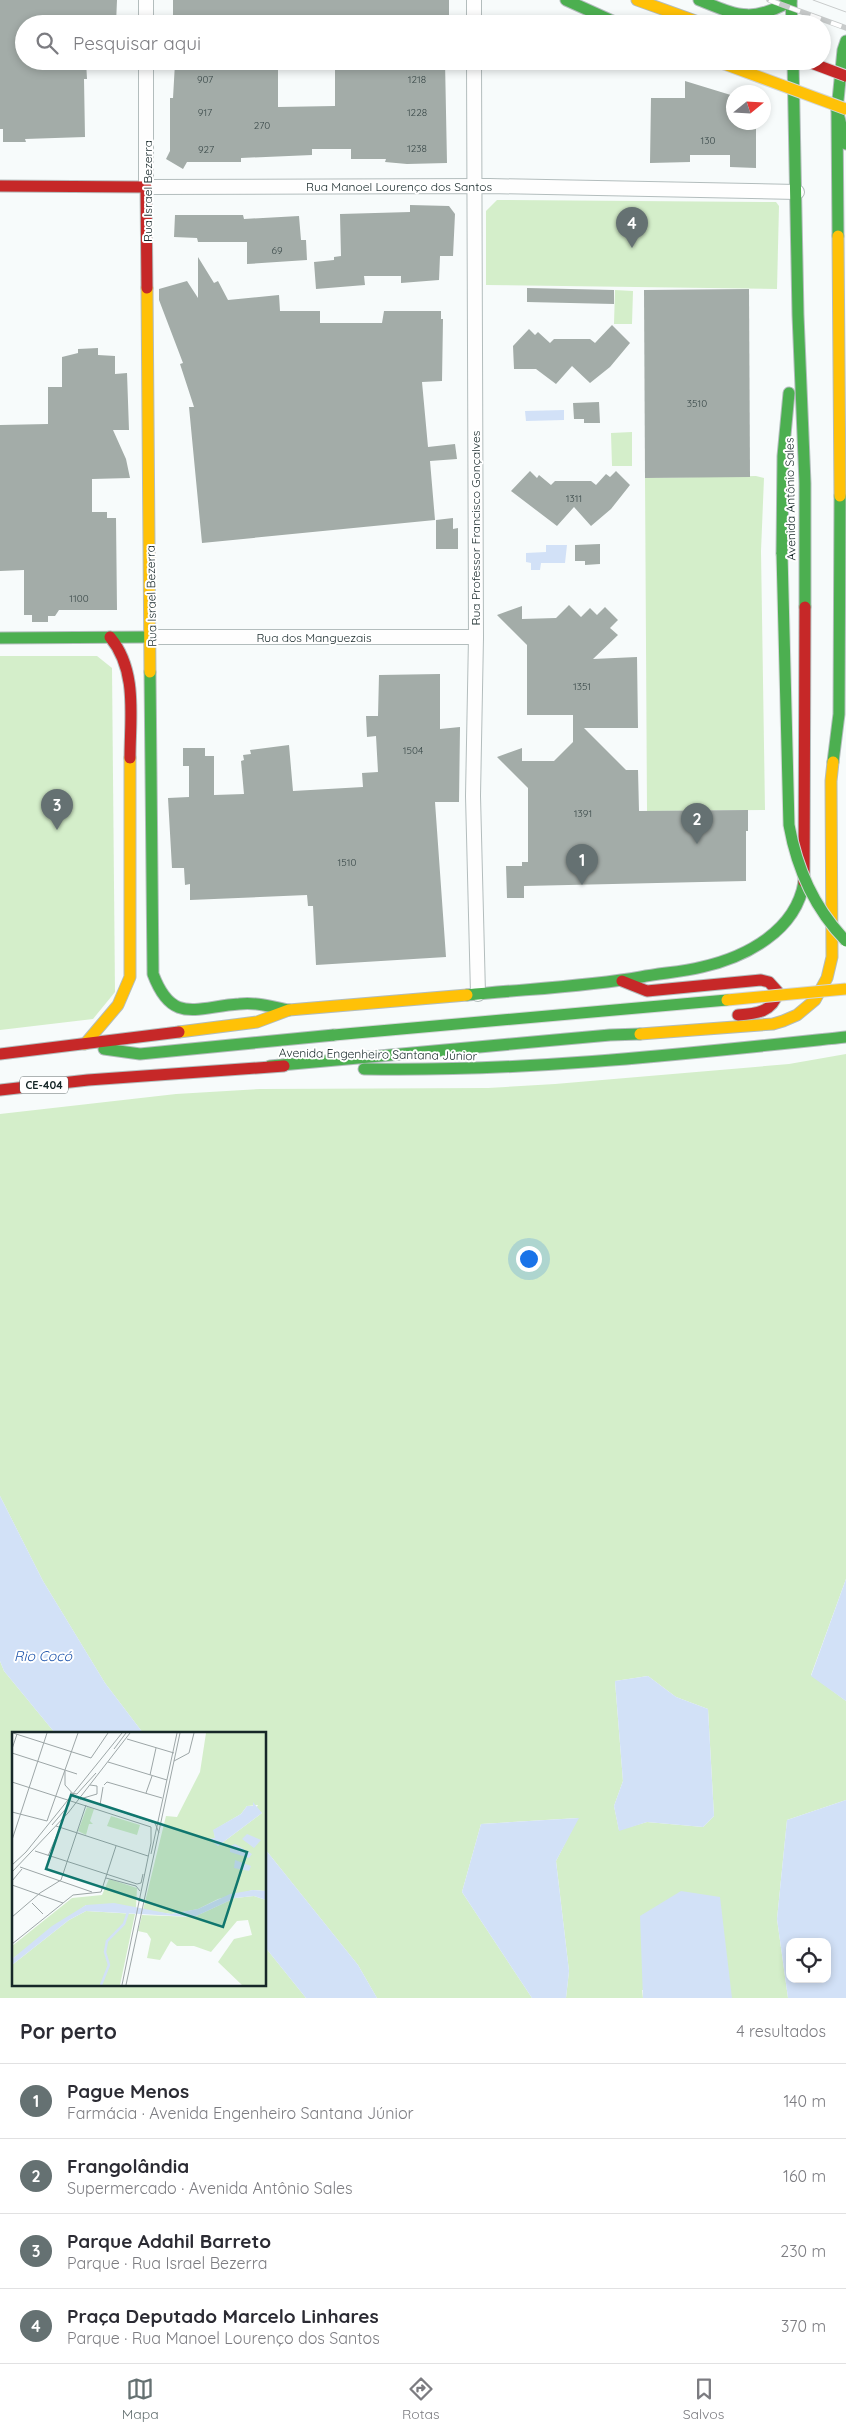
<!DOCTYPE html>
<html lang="pt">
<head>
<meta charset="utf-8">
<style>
  :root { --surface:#fff; --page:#f7f7f7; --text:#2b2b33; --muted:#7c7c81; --line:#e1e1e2; --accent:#657172 }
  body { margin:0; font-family:Quicksand,sans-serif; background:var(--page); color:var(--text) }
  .controls { position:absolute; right:15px; bottom:15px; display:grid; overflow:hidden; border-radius:10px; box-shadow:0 2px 8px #0003 }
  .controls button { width:45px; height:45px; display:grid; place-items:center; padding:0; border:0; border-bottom:1px solid var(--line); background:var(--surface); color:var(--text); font:25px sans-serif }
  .compass { position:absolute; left:726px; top:85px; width:45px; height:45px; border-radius:50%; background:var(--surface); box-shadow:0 2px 8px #0003; rotate:72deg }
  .you { position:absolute; left:528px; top:1258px; width:18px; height:18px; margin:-12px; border:4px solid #fff; border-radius:50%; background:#1a73e8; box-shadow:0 0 0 8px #1a73e833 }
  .badge { display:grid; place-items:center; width:32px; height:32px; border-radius:50%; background:var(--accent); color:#fff; font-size:16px; font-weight:700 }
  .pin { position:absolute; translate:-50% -41px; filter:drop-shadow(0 1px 2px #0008) }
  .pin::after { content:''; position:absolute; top:26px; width:18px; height:15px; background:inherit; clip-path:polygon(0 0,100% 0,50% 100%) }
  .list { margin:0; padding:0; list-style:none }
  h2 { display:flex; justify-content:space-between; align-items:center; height:65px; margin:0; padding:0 20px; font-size:21px }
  h2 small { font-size:16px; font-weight:400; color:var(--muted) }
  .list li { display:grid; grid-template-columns:32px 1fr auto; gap:15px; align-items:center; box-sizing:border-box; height:75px; padding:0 20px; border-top:1px solid var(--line) }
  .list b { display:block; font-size:19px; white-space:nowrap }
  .list p { margin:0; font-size:16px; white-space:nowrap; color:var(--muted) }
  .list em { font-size:16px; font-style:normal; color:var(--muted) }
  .icon { flex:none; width:28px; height:28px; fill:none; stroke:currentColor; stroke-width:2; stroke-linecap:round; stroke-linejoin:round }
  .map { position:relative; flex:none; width:846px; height:1998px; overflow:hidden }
  .search { position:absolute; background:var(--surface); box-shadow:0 2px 8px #0003; left:15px; right:15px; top:15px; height:55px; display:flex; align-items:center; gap:12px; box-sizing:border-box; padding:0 18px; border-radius:28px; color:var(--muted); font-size:19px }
  .sheet { height:365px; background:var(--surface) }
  nav { display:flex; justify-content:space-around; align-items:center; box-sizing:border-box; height:70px; border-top:1px solid var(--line); background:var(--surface); font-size:14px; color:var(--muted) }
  nav a { display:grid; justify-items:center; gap:2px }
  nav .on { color:var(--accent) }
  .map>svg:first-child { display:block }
</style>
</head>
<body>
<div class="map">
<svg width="846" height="1998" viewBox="0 0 846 1998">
  <rect width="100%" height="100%" fill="#f7fbfb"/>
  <g fill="#d4eeca" fill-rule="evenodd">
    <polygon points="497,200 776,202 779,206 777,289 486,285 486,211"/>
    <polygon points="615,290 633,291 632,324 614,324"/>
    <polygon points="632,432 632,466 612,466 611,433"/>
    <polygon points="756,476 764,478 761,551 765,810 647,811 645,478"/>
    <polygon points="0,656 97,656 112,668 115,992 93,1019 0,1030"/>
    <path d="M846 1054V1579L811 1675 846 1701V1800L787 1820 777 1919 788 1998H732L642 1990 643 1998H566L569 1971 556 1861 578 1818 481 1824 462 1892 532 1998H377L358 1965 265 1849V1733H143L105 1683 43 1581 0 1496V1114L176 1094 260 1089 488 1088 555 1084 789 1064ZM648 1676 676 1697 708 1709 714 1816 703 1827 647 1822 619 1830 614 1806 623 1781 615 1681Z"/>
    <polygon points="0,1661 4,1671 55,1733 14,1733 14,1984 265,1984 265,1947 306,1998 0,1998"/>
  </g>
  <g fill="#d2e1f7" fill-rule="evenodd">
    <polygon points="564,410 564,420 526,421 525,411"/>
    <polygon points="546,545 567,545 565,563 541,563 540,570 531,570 531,563 526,562 526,553 546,552"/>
    <polygon points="0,1496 43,1581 105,1683 143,1733 55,1733 4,1671 0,1661"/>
    <polygon points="846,1579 846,1701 811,1676"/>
    <polygon points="648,1676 676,1697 708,1709 714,1816 703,1827 647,1822 619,1831 614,1806 623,1781 615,1681"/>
    <path d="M846 1800V1998H788L777 1919 787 1820ZM790 1942H827V1979H790Z"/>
    <polygon points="579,1818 556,1861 569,1971 566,1998 532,1998 462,1892 481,1824"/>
    <polygon points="265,1849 358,1965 377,1998 306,1998 265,1947"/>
    <polygon points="681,1891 720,1897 732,1998 643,1998 640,1916"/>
  </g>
  <g fill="#a3aca8">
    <polygon points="0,0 117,0 116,24 24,24 24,61 86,61 87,79 84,79 85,137 25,139 26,142 3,142 3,129 0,129"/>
    <polygon points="173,0 449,0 449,23 173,24"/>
    <polygon points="278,61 278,107 335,106 335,61 377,63 445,61 447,163 407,164 385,162 386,159 351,159 351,149 312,149 312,155 241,158 241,162 187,162 183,169 166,159 170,151 170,98 173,98 175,63"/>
    <polygon points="685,81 734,96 734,122 756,122 756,168 730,167 730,155 690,155 690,162 650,163 651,98 685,98"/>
    <polygon points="410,205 449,206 455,214 453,256 440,256 439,280 401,283 401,276 364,276 365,285 316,289 314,262 334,260 334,257 341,256 340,214 410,212"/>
    <polygon points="175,215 243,215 244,219 299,216 301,240 306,240 307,260 247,264 247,242 198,242 197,238 174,237"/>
    <polygon points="198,257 214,283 218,281 228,300 279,295 280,311 320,311 320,323 382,323 384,311 441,311 441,319 443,319 442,381 422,382 428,447 455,444 457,459 430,461 435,520 202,543 189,407 194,407 180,364 183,363 159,300 159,289 187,281 198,298"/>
    <polygon points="527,288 614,290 614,304 527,302"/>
    <polygon points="749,289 750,477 645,478 644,290"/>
    <polygon points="612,325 630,343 610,367 590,383 572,366 556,384 536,369 514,369 513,346 529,329 535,335 538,332 550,343 554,339 590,339 595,343"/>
    <polygon points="98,348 98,355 115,356 115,374 127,373 129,430 113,430 126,459 130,478 92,479 92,512 107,512 107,518 116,518 117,610 59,610 55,616 48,616 48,622 32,622 32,615 24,615 24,570 0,571 0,425 48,424 48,387 62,387 62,357 78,353 78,349"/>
    <polygon points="599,402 600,423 584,423 584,419 574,419 573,403"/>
    <polygon points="530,471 537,478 539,475 551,485 555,481 591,481 596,485 606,474 610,477 616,471 630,485 611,509 591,526 574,507 557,526 511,491"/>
    <polygon points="453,518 453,529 458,528 458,549 436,549 436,520"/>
    <polygon points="600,544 600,564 585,565 585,561 575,561 575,545"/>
    <polygon points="569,605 581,617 590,608 597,615 605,607 618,620 610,628 618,635 593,659 637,657 638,728 584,728 626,770 638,770 639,811 748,810 748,831 746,831 746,881 524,886 524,898 507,898 506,866 522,866 522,862 528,862 528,788 497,757 522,748 522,761 554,761 573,742 573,715 527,715 527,645 497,615 522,606 522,619 556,618"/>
    <polygon points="440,674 440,729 460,727 459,802 435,802 446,957 316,965 313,906 308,906 307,895 190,900 190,884 185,885 184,868 172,868 168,798 189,797 189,766 183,766 183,748 205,748 205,756 214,756 214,795 244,794 241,761 244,760 243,755 251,754 250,750 289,745 293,791 363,787 362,773 378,772 376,736 367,737 366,716 378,716 379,675"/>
  </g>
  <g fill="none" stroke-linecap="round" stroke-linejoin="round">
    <g stroke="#b3bdbd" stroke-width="16">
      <g id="street">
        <polyline points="146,0 146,24"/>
        <polyline points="474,0 474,24"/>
        <polyline points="146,61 146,187 489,186 797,192"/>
        <polyline points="474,61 476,637 473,796 478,994"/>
        <polyline points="152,637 476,637"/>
      </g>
    </g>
    <g stroke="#b3bdbd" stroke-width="13">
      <g id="fast">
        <polyline points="566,0 619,24"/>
        <path d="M699 0C739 16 751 23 791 1"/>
        <polyline points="791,0 792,24"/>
        <polyline points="793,61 798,315 805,483 805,607"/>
        <polyline points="837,110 846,144"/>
        <polyline points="838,236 837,110 843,50 846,41"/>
        <polyline points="782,554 783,456 789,393"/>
        <polyline points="0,638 152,637"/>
        <path d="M150 672 153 974C172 1025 196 1007 239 1004 257 1002 272 1007 289 1010"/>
        <polyline points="833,762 839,714 840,496"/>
        <path d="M467 995C525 989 584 987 641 977 662 973 682 972 702 967 746 957 796 931 804 882"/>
        <polyline points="104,1049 140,1054 334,1035"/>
        <polyline points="270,1066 610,1035 640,1034"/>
        <path d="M364 1069C526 1072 685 1054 846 1037"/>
      </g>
    </g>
    <g stroke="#b3bdbd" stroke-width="13">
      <g id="slow">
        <polyline points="637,0 704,24"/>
        <polyline points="838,236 840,496"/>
        <polyline points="147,288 150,672"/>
        <polyline points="179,1032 257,1022 289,1010 467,995"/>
        <polyline points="640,1034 773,1024 783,1021 797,1015 815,1000 827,978 832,957 831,781 833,762"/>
        <polyline points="85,1044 118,1005 130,977 130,758"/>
      </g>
    </g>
    <g stroke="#b3bdbd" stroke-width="13">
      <g id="jam">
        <polyline points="0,186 146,187 147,288"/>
        <path d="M110 637C138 671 130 717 130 758"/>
        <polyline points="804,882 805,607"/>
        <path d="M622 981 647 991 761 980 769 982 778 992C773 1012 756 1014 738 1015"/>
        <polyline points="0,1054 179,1032"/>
        <polyline points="0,1090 88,1080 284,1066"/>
      </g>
    </g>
    <use href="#street" stroke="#fefefe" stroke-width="14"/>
    <use href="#fast" stroke="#4caf50" stroke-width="11"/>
    <use href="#slow" stroke="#ffc107" stroke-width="11"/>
    <use href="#jam" stroke="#c62828" stroke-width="11"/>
    <polyline stroke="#c8cbcb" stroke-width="1" points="813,0 846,12"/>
    <g stroke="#c8cbcb" stroke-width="5.5">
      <polyline id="rail" points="769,0 846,28"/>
    </g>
    <use href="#rail" stroke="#fff" stroke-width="4" stroke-dasharray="11" stroke-linecap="butt"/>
    <g stroke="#d2d6d7" stroke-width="13" stroke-linecap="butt">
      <g id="fast-bridge">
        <path d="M782 554 789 825C797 870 814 908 846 941"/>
        <polyline points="334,1035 727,1000"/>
      </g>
    </g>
    <g stroke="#d2d6d7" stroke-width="13" stroke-linecap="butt">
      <g id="slow-bridge">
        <polyline points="716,61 846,109"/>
        <polyline points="727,1000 846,989"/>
      </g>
    </g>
    <g stroke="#d2d6d7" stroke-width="13" stroke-linecap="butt">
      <polyline id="jam-bridge" points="806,61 846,76"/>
    </g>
    <use href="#fast-bridge" stroke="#4caf50" stroke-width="11"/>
    <use href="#slow-bridge" stroke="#ffc107" stroke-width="11"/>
    <use href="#jam-bridge" stroke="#c62828" stroke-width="11"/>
  </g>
  <g text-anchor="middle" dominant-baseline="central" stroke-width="4" stroke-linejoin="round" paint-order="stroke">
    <g font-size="10" fill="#394848">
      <text x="205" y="79">907</text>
      <text x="417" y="79">1218</text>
      <text x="205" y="112">917</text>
      <text x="417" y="112">1228</text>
      <text x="262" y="125">270</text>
      <text x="708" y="140">130</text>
      <text x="417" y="148">1238</text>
      <text x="206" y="149">927</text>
      <text x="277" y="250">69</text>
      <text x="697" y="403">3510</text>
      <text x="574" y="498">1311</text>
      <text x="79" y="598">1100</text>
      <text x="582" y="686">1351</text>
      <text x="413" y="750">1504</text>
      <text x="583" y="813">1391</text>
      <text x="347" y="862">1510</text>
    </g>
    <rect fill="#fff" stroke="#5c6868" stroke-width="1" x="20" y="1076.5" width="48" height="17" rx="4"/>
    <g font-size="11" font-weight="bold" fill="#162728">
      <text x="44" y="1085">CE-404</text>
    </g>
    <g font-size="12" fill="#162728" stroke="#fff">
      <text x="399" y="186">Rua Manoel Lourenço dos Santos</text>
      <text transform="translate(147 191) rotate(-90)">Rua Israel Bezerra</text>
      <text transform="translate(790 499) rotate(-91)">Avenida Antônio Sales</text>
      <text transform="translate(475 528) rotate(-90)">Rua Professor Francisco Gonçalves</text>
      <text transform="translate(151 596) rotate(-91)">Rua Israel Bezerra</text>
      <text x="314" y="637">Rua dos Manguezais</text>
      <text transform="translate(378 1054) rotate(1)">Avenida Engenheiro Santana Júnior</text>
    </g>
    <g font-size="14" font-style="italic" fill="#1d53aa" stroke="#fff">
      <text x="43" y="1656">Rio Cocó</text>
    </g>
  </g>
  <g transform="translate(12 1732)">
    <rect width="254" height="254" fill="#f7fbfb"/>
    <path d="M194 1H254V159L241 158 206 167 186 177 159 182 131 178 154 84 165 85 188 40ZM246 73 244 76 250 81 206 114 198 107 203 106 202 98 229 82 235 74ZM75 75 82 77 78 89 81 92H77L74 103 66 99ZM99 84 128 93 125 103 95 94ZM97 147 125 156 124 176 74 173 0 227V214L60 166 90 163ZM242 164 254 168V253H230L206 230 222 207 240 203 236 188 225 189 199 220 182 214H165L159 209 148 228 135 226 139 207 135 201 126 199 130 183 182 185 223 166ZM74 179 123 182 108 253H0V233L57 188Z" fill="#d4eeca" fill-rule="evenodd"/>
    <path d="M241 70 250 81 206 114 197 107 203 106 201 98 229 82 235 74H241ZM235 102 249 108 242 116 230 107ZM223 112 240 122 237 126 218 120V114ZM223 128 239 134 237 139 222 136ZM241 158 254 159V168L242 164 223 166 182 185 74 179 57 188 0 233V227L40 194 74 173 102 171 159 182 186 177 218 162Z" fill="#d2e1f7"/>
    <path fill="none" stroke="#d2e1f7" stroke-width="2.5" d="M89 253 97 233 93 220 95 209 112 192 116 180"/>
    <path fill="none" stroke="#9da6a7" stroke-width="1" d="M1 1 79 26 96 1M115 7 162 21M0 17 5 2M102 17 114 1M0 21 65 42M162 29 177 21 182 1M96 30 155 48M53 39V53L63 64 143 91 147 101M138 43 144 16M0 50 139 95V111L110 253M92 53 95 50 150 66M58 61 65 62 84 41M134 61 140 44M68 67 85 62V54L78 53M88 73 91 55M0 80 35 89 66 1M40 93 57 73V67M44 94 136 124M0 108 35 1M23 119 125 152 129 151 131 142M139 122 165 1M36 124 48 96M0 133 14 120 110 1M8 135 80 160M0 140 56 81 118 1M94 146 124 154 128 159M0 149 10 137M0 153 51 171M20 171 31 182M0 185 28 161 49 148 74 73M0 212 61 163 89 160 104 114M114 253 168 1"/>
    <path fill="#0f766e" fill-opacity="0.15" stroke="#0f766e" stroke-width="2.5" d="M59 63 235 120 211 195 34 137Z"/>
    <rect width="254" height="254" fill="none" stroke="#162728" stroke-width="2.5"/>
  </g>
</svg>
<div class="controls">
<button><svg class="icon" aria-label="locate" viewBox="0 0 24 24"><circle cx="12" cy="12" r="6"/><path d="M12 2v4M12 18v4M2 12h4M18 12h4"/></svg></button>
</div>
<svg class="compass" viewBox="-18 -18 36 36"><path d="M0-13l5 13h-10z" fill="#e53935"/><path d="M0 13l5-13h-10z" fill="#7c7c81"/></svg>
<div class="you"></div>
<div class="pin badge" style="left:582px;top:885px">1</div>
<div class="pin badge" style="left:697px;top:844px">2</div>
<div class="pin badge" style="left:57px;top:830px">3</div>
<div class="pin badge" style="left:632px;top:248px">4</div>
<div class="search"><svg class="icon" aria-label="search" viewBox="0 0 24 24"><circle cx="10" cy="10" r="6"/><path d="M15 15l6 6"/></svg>Pesquisar aqui</div>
</div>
<section class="sheet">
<h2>Por perto<small>4 resultados</small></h2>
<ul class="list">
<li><span class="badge">1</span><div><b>Pague Menos</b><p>Farmácia · Avenida Engenheiro Santana Júnior</p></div><em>140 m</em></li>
<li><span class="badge">2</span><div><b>Frangolândia</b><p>Supermercado · Avenida Antônio Sales</p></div><em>160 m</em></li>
<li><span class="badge">3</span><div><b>Parque Adahil Barreto</b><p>Parque · Rua Israel Bezerra</p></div><em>230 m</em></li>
<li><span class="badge">4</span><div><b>Praça Deputado Marcelo Linhares</b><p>Parque · Rua Manoel Lourenço dos Santos</p></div><em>370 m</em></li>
</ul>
</section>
<nav>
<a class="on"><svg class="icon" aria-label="map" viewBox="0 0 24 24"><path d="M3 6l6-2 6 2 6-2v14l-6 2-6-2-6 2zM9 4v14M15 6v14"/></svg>Mapa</a>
<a><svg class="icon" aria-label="directions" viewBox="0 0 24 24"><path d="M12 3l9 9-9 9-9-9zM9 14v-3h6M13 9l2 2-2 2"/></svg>Rotas</a>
<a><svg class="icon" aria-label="saved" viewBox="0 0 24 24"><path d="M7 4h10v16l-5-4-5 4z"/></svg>Salvos</a>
</nav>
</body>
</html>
